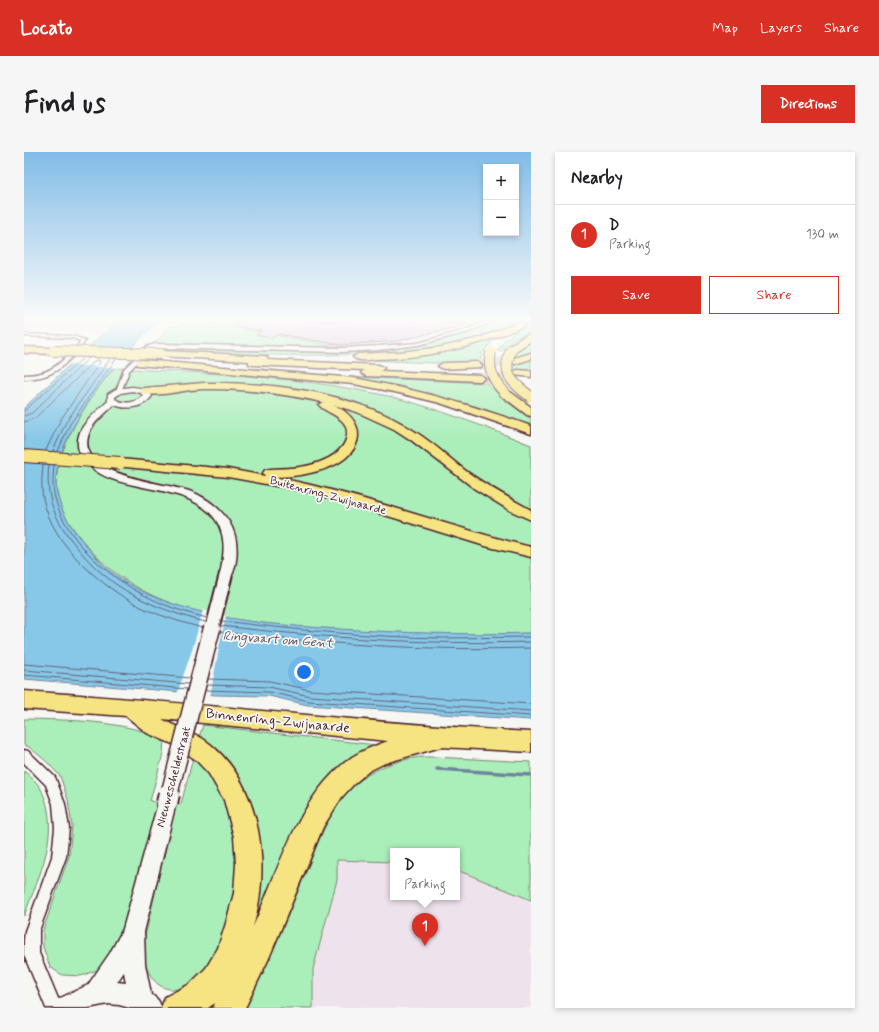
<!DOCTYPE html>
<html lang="en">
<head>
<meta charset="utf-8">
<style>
  :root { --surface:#fff; --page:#f6f6f6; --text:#202124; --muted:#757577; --line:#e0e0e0; --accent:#d93025 }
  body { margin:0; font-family:Mynerve,sans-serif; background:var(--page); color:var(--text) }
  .controls { position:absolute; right:12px; top:12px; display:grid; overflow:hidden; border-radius:0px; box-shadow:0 2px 6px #0003 }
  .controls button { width:36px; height:36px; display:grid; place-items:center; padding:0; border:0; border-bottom:1px solid var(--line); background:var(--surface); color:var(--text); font:20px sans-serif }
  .you { position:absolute; left:280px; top:520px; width:14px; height:14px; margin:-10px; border:3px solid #fff; border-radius:50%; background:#1a73e8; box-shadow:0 0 0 6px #1a73e833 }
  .badge { display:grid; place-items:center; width:26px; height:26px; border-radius:50%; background:var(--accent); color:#fff; font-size:13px; font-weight:700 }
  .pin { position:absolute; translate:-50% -33px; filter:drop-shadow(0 1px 2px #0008) }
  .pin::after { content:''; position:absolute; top:21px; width:14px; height:12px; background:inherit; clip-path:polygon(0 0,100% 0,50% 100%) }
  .popup { position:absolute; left:366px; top:696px; width:70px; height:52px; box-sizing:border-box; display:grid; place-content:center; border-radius:0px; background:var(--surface); filter:drop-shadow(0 1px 3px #0005); font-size:13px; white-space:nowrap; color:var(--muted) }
  .popup b { font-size:15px; color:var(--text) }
  .popup::after { content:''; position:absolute; left:50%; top:100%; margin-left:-8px; border:8px solid transparent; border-top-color:var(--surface) }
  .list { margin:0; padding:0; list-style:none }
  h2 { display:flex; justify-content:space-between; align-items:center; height:52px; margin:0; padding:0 16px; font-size:17px }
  h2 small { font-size:13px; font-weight:400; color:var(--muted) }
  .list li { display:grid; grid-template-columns:26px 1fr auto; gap:12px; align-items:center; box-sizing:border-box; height:60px; padding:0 16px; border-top:1px solid var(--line) }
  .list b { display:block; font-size:15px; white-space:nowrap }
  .list p { margin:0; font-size:13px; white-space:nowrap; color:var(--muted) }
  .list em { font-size:13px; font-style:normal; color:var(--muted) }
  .actions { display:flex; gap:8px; padding:12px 16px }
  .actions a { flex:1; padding:9px 0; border:1px solid var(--accent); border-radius:0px; text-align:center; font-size:14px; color:var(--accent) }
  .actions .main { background:var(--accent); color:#fff }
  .map { position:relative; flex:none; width:507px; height:856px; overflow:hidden; border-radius:0px }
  header { display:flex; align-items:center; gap:24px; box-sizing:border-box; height:56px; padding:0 20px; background:var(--accent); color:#fff }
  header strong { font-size:19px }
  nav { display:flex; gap:22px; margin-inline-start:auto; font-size:14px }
  .intro { display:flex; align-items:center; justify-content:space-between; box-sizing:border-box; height:96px; padding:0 24px }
  h1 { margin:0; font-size:28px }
  .button { padding:10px 18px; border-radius:0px; background:var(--accent); color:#fff; font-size:14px; font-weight:700 }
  main { display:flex; gap:24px; padding:0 24px }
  aside { flex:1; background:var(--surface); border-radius:0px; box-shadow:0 2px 6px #0003 }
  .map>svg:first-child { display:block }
</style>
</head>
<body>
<header>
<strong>Locato</strong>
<nav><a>Map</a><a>Layers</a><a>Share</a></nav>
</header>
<div class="intro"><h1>Find us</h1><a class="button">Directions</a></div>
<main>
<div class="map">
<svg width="507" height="856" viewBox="0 0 507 856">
  <rect width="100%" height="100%" fill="#f6f6f2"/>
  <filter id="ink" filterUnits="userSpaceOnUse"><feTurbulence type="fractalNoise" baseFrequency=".025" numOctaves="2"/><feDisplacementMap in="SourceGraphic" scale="8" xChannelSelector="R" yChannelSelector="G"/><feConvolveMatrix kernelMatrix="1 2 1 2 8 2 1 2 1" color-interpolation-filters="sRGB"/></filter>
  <g filter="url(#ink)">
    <g fill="#eee2ec">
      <polygon points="0,169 92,169 78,182 0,178"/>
      <polygon points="175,169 471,169 445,180 396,193 356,197 318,199 315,195"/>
      <polygon points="312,708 369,710 369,745 433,745 433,718 507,748 507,856 289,856 289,817 313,728"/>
    </g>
    <g fill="#aaeeb9" stroke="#7a8672">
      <path d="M162 169H175L315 195 318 199 356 197 396 193 445 180 471 169H493C444 201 366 202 310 203 248 204 187 202 125 198L146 174 155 175Z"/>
      <polygon points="504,169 507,169 507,180 491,186 477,199 473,199 481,188"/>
      <polygon points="471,186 458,201 456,210 410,211 342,208 445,193"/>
      <polygon points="507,189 507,200 489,206 496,196"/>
      <polygon points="507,207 507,219 490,219 489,214 490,211"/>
      <path d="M90 216C172 221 254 223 334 238 348 241 362 243 376 247 420 259 464 276 507 293V481C441 484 375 481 309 477 254 473 192 470 141 449 107 435 80 416 58 388 47 374 36 359 33 341 26 302 66 245 90 216Z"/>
      <path d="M305 224 463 231 479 247 507 267V275C441 251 375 231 305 224Z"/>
      <path d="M0 567C47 568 96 568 140 587L139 602 126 649 135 651 97 788 76 817 57 824 38 823 26 815 19 795V778L45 704 48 674 44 648 36 624 22 609 5 595 0 593Z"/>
      <polygon points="179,573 361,594 334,605 229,781 229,775 236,731 174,588"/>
      <path d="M395 605H410L507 610V748L433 718V699H369V710L313 708V728L289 817V856H217C247 812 264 762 285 713 296 686 307 655 329 634 348 617 370 609 395 605Z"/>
      <path d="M169 606C220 651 219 723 199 782 196 792 185 819 177 825 156 844 132 842 122 814 119 808 120 800 119 793L152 652H157Z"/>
      <path d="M0 619C6 624 14 631 17 637 38 679 15 724 0 764Z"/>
    </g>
    <path fill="#87c8e8" stroke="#6f849c" d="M93 169H135C98 200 34 278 32 327 31 348 42 368 54 384 60 390 65 398 71 404 95 432 134 449 170 458 217 471 267 474 316 477 379 481 443 483 507 481V568L284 553 245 544 192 543 0 527V256L62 197Z"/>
    <g fill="#f6f6f2">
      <polygon points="60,196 107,198 93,216 44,213"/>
      <polygon points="179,458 202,464 195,496 186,545 153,542 169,495"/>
    </g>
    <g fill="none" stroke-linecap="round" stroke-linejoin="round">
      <g stroke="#626377" stroke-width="1">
        <polyline points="0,259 59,206"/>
        <polyline points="0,264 8,261 65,206"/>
        <polyline points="0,270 11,266 72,208 75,208 76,210 37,267 22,298"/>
        <polyline points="29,299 42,270 86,207"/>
        <polyline points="34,299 46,272 92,207"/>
        <path d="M19 313C18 324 17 335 19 346 28 394 80 437 121 457 140 465 159 471 179 476"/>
        <path d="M25 313C21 347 31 368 52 394 86 438 129 456 181 470"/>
        <path d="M30 313C29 324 28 335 31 346 42 390 89 429 128 447 146 456 164 461 183 466"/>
        <path d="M198 469C271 478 345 485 419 486 448 486 478 485 507 485"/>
        <path d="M197 474C300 486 403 493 507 490"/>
        <path d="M196 480C300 492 403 499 507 496"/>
        <polyline points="0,512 166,526"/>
        <polyline points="0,518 164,532"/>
        <polyline points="0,523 163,537"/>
        <polyline points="184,527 246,529 286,538 507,552"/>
        <polyline points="183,533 245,535 286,544 507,559"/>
        <polyline points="181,538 245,540 285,549 507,564"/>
      </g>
      <polyline stroke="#6f849c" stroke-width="3.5" points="413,617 507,623"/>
    </g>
    <polygon fill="#dbb5de" stroke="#4a1f2b" points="212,169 440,169 440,173 374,189 317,193 254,182 248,186 232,183 238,179 211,174"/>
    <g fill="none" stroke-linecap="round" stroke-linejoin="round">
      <g stroke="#d4cbca" stroke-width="10" stroke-dasharray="10 5" stroke-linecap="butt">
        <polyline points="453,213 491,209"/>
        <polyline points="456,226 497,227"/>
      </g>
      <g stroke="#4a1f2b" stroke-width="3">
        <g id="street">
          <polygon points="462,169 469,169 445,180 394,193 355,198 318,200 131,196 126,197 105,219 97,240 92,239 100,217 122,195 131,192 318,196 355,194 394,191 441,178"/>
          <path d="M0 182 49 184 61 188C59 194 55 198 50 203 34 220 24 226 0 227V223C28 223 36 211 55 192L56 189 49 186 0 184Z"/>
          <polygon points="0,598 4,599 31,625 41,652 45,676 42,705 15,779 15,801 38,856 22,856 0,803 0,788 1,779 28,705 31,676 29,652 22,633 0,611"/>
        </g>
      </g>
      <g stroke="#4a1f2b" stroke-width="3">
        <g id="secondary">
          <path d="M108 235 123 237 128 244C119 256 104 258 90 253 82 261 72 268 67 277 43 324 140 330 165 339 185 346 206 363 211 384 214 396 213 414 207 425L202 426 197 425 196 422C201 400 203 379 187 362 153 327 83 344 58 305 52 296 53 285 58 276 65 265 75 258 84 249V242L92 237ZM108 239 117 241 119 244C112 251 100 253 91 247V245L97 241Z"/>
          <path d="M143 642 150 645 152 651 120 780 121 812 127 842 134 848 138 856H106L95 853 84 852 64 856H28L32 848 64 833 86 801 99 777 134 651 136 645ZM100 820 102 831 93 830Z"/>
        </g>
      </g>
      <g stroke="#4a1f2b" stroke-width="3">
        <g id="highway">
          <path d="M497 169 501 172 500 174C453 195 404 206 352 207 345 208 334 210 329 205L334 202 376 200 418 195 455 186Z"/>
          <path d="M507 182V189L490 200H484L482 198C488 191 498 185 507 182Z"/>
          <polygon points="0,195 29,196 34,199 29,202 0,201"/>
          <polygon points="137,199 240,204 243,205 244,208 355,213 360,216 357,219 456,223 461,226 456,229 342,224 337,221 340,218 229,213 225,212 225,209 134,204 132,202"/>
          <polygon points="507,201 507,207 491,212 486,209 487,207"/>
          <path d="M117 208 330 226C391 237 449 253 507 274V282L416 251 375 241 330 232 113 213 112 211 113 209Z"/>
          <polygon points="453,210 458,213 457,215 419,217 414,214 419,211"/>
          <polygon points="494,218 507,219 507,225 490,223 489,221 490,219"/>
          <path d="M180 231C247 230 329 240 387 277 407 289 424 305 442 319 463 334 485 346 507 358V368L485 358 451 337 387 288 370 277 333 260 310 253C345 270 340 301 306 315 288 322 268 325 249 325 336 341 420 374 507 395V405L461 394 299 344 269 337 204 325 91 314 89 311 91 308 96 307 204 317 241 324 239 321 241 318C249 316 258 317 266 316 284 315 310 309 320 292 324 285 324 277 320 271 313 262 301 260 295 253L300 250H298C260 242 219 236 180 237 160 237 136 246 116 241L115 239 120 236Z"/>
          <polygon points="481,238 485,239 507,255 507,264 503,263 477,243 476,241 477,239"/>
          <path d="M0 539C169 550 338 571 507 580V600L417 595 361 611 345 619 330 632 318 645 299 675 245 806 221 856H189L191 851 184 856H137L141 845 166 832 182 816 194 796 202 771 210 741 212 712 210 685 200 648 185 622 172 608 151 593 123 581 102 564 0 557ZM138 567 364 589C352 593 339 598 328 605 274 643 255 718 229 775 247 716 238 634 186 592 170 579 155 577 138 567Z"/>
        </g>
      </g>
      <use href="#street" fill="#f6f6f2" fill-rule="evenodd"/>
      <use href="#secondary" fill="#f6f6f2" fill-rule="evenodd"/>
      <use href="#highway" fill="#f6e381" fill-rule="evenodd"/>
      <g stroke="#4a1f2b" stroke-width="16" stroke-linecap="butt">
        <polyline id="secondary-bridge-far2" points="188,477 202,422"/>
      </g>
      <g stroke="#4a1f2b" stroke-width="19" stroke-linecap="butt">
        <polyline id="secondary-bridge-far1" points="145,643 188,476"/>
      </g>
      <g stroke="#4a1f2b" stroke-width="24" stroke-linecap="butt">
        <polyline id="secondary-bridge" points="143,651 145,642"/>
      </g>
      <g stroke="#4a1f2b" stroke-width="12" stroke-linecap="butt">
        <g id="highway-bridge-far1">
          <path d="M487 198C477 222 488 231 507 245"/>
          <polyline points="29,199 137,202"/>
          <path d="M467 200C463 217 470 229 481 241"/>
        </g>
      </g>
      <g stroke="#4a1f2b" stroke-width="14" stroke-linecap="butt">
        <polyline id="highway-bridge" points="0,304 96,311"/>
      </g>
      <use href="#secondary-bridge-far2" stroke="#f6f6f2" stroke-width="12"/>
      <use href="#secondary-bridge-far1" stroke="#f6f6f2" stroke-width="16"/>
      <use href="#secondary-bridge" stroke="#f6f6f2" stroke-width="20"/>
      <use href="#highway-bridge-far1" stroke="#f6e381" stroke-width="10"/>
      <use href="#highway-bridge" stroke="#f6e381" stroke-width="12"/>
    </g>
  </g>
  <linearGradient id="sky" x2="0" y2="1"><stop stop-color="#81bce8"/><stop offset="0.58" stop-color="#fbfbf9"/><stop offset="1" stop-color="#fbfbf9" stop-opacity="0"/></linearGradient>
  <rect width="507" height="289" fill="url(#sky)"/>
  <g text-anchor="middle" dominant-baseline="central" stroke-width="3.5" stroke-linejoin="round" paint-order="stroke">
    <g font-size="12" fill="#4a1f2b" stroke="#f6f6f2">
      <text transform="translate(304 344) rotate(15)">Buitenring-Zwijnaarde</text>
      <text transform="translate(150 625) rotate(-75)">Nieuwescheldestraat</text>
    </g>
    <g font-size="13" font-style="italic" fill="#5c5264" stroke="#f6f6f2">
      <text transform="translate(254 488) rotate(4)">Ringvaart om Gent</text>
    </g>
    <g font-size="14" fill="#4a1f2b" stroke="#f6f6f2">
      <text transform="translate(254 569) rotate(6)">Binnenring-Zwijnaarde</text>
    </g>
  </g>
</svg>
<div class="controls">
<button>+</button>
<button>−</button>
</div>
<div class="you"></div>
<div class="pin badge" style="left:401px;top:794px">1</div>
<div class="popup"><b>D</b>Parking</div>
</div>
<aside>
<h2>Nearby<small></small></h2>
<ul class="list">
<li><span class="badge">1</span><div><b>D</b><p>Parking</p></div><em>130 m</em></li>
</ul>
<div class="actions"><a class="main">Save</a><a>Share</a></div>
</aside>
</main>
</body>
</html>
